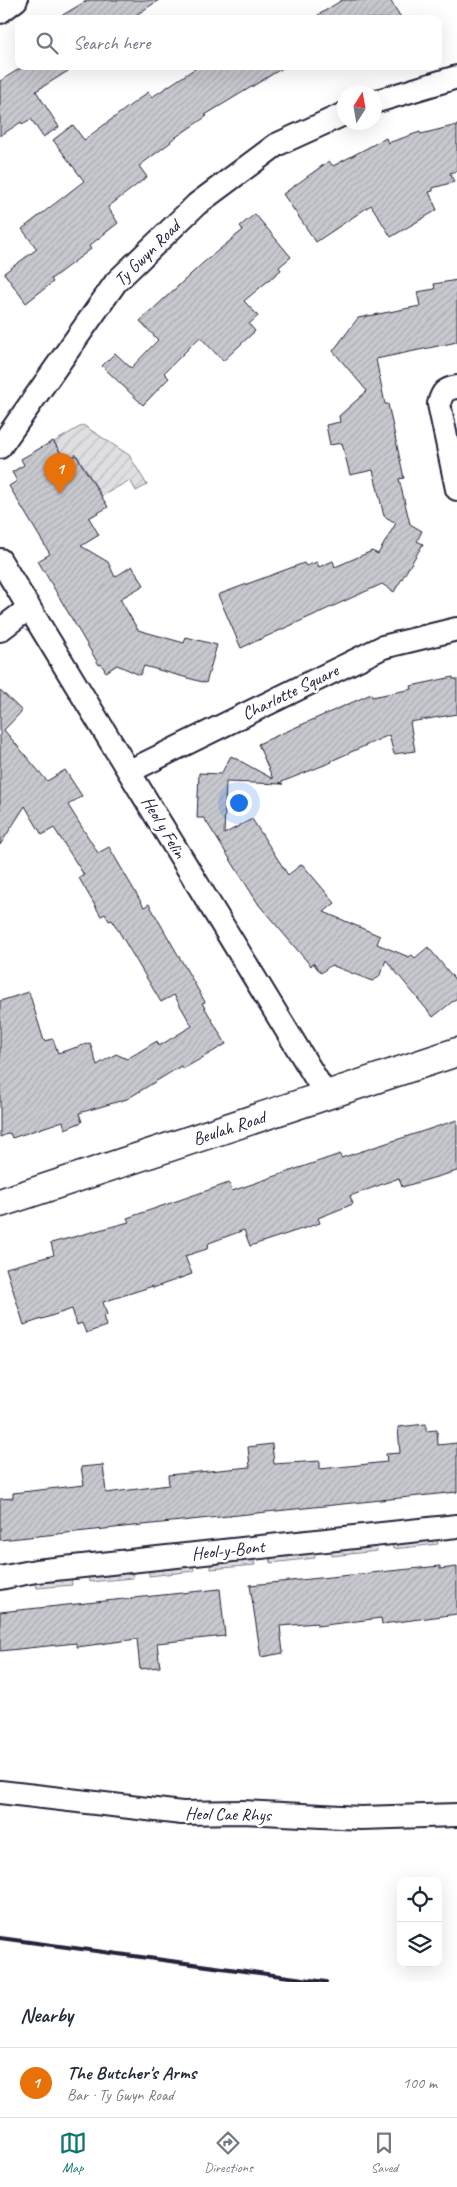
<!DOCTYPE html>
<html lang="en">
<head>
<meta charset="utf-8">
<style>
  :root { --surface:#fff; --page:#f6f6f7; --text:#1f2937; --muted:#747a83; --line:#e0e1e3; --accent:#0f766e }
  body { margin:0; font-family:Caveat,sans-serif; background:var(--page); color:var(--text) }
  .controls { position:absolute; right:15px; bottom:15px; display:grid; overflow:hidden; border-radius:10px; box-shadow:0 5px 20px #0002 }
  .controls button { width:45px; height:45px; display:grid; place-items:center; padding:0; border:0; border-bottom:1px solid var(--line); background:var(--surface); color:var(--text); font:25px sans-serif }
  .compass { position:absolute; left:337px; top:85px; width:45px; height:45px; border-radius:50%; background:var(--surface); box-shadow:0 5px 20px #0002; rotate:11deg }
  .you { position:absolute; left:238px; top:802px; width:18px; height:18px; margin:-12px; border:4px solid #fff; border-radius:50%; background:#1a73e8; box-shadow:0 0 0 8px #1a73e833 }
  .badge { display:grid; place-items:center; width:32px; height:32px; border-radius:50%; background:var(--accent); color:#fff; font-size:16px; font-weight:700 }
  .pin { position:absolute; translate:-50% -41px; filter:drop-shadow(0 1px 2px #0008) }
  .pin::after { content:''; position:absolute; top:26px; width:18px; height:15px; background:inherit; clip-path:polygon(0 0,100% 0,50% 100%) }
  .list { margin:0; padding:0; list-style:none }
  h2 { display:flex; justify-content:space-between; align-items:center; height:65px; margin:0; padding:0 20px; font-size:21px }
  h2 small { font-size:16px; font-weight:400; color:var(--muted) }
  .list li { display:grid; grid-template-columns:32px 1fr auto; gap:15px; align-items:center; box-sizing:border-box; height:70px; padding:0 20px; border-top:1px solid var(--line) }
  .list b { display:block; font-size:19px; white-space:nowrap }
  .list p { margin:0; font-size:16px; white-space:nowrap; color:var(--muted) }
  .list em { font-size:16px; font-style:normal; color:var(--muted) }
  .icon { flex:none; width:28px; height:28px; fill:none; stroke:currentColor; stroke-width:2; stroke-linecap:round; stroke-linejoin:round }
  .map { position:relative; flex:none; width:457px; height:1982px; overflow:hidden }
  .search { position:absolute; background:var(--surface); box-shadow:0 5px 20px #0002; left:15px; right:15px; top:15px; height:55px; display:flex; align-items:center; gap:12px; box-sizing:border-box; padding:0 18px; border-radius:10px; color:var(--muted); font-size:19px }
  .sheet { height:135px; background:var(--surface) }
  nav { display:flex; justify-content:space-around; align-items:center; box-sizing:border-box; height:70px; border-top:1px solid var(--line); background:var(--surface); font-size:14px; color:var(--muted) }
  nav a { display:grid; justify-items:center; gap:2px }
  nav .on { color:var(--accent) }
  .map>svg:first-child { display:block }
</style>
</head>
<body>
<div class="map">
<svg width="457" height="1982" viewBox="0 0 457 1982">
  <defs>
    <pattern id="grass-dots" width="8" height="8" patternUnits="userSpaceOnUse" patternTransform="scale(1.25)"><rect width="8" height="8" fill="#dfdfe2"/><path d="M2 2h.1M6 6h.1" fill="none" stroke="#bfbfc3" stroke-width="1.8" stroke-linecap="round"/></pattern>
    <pattern id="garden-furrows" width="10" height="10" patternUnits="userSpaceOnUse" patternTransform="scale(1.25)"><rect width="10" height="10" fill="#dfdfe2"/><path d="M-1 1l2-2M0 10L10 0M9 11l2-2" fill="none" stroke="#bfbfc3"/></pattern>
    <pattern id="building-hatch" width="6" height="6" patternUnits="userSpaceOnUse" patternTransform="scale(1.25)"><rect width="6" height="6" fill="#c8c8cf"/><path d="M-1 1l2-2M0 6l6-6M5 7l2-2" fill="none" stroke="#acacb3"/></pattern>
  </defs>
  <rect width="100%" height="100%" fill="#fff"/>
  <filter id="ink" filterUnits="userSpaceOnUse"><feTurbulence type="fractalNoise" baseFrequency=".02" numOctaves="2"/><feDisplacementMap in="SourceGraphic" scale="10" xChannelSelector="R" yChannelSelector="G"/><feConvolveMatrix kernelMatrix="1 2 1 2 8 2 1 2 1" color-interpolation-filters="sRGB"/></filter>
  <g filter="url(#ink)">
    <g fill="url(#grass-dots)" stroke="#80808e">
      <polygon points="437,1537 438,1544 393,1549 392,1542"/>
      <polygon points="376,1543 377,1551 332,1556 331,1548"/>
      <polygon points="314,1550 315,1558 271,1563 270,1555"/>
      <polygon points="253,1557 255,1565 211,1569 210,1562"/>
      <polygon points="192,1563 194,1571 149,1576 149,1568"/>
      <polygon points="132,1570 133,1578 89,1582 88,1575"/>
      <polygon points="71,1576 72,1585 37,1588 36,1582"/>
    </g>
    <polygon fill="url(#garden-furrows)" stroke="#80808e" points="83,425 129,455 147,485 136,491 130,480 102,496 76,454 66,460 54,442"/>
    <g fill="url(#building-hatch)" stroke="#22223b">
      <polygon points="88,0 159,0 130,19 56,19"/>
      <polygon points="342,0 390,0 402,19 312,19"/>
      <polygon points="24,66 76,66 36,91 59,127 43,137 31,119 22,124 21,122 0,136 0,81"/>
      <polygon points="199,66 286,66 205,115 207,116 170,141 171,142 139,166 147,177 108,207 118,223 89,246 91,249 51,279 53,282 26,303 4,273 37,249 22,229 84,181 53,140 73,125 84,140 148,92 152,97"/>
      <polygon points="457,125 457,171 450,173 454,182 433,188 433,191 429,192 437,210 391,237 371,205 316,242 283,194 329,161 333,166 386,138 388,143 420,132 421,134"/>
      <polygon points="255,214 291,257 279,267 281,270 244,301 258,316 249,324 255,331 223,361 200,337 164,373 169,378 143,405 102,366 115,353 131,368 158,340 140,321 203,263 243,230 240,226"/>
      <polygon points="457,280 457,342 376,359 385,404 388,404 404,478 399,479 410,524 422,531 417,541 423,544 394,592 382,584 241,648 218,595 220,594 304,563 306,566 317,562 319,567 333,561 335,567 372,551 378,554 396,523 384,516 373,470 350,475 342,443 330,445 326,425 340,422 339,416 367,391 333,351 358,318 420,306 417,292 435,289 434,284"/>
      <polygon points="53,441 66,461 76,455 108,507 89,518 99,535 81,546 108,562 115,577 132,566 144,585 120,599 138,630 184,643 186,637 217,645 206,683 144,666 140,675 117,665 106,672 101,664 99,665 38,561 50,554 9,486 17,481 12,472 24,465 21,459"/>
      <polygon points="453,677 453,679 457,679 457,714 410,722 415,751 394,754 389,735 331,761 332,762 279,783 283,784 226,782 224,834 252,819 288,875 302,864 335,903 324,912 380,936 377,944 409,957 412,955 415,958 428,947 457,982 457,998 433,1017 386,960 379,977 372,981 331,965 321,973 313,963 311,966 259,905 204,818 197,818 199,773 221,774 231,756 273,779 258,744 371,694 372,697 412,689 411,686"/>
      <polygon points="0,690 22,711 4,730 47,781 65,770 82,796 68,805 98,853 109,847 144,907 149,904 205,1002 202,1003 226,1044 183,1069 181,1066 127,1099 79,1113 82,1122 65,1129 63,1121 12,1138 10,1133 0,1137 0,1001 29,992 44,1041 53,1039 58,1053 90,1043 97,1065 116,1054 127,1059 157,1041 159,1046 192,1026 174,995 161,1002 112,920 109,921 105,914 101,916 79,878 84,875 54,828 42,835 25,806 0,845"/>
      <polygon points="457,1120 457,1171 402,1187 399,1178 350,1196 353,1204 318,1218 320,1223 250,1246 244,1230 209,1243 207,1249 185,1256 192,1274 153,1288 153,1286 103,1302 107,1315 103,1316 106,1326 86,1333 82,1323 77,1325 72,1309 24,1325 6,1268 54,1255 51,1243 129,1222 127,1218 229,1183 232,1191 340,1154 341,1158"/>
      <polygon points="426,1424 426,1431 437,1430 438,1445 457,1443 457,1492 0,1540 0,1499 13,1498 13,1493 84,1485 81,1467 103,1465 106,1493 169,1485 168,1475 250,1467 248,1447 272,1444 274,1464 320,1461 320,1469 387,1462 386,1454 400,1453 398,1427"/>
      <polygon points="440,1566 440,1569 457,1567 457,1614 382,1624 381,1618 317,1626 317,1623 280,1626 283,1653 261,1657 250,1585"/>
      <polygon points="220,1589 225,1636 157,1643 160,1667 140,1669 137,1639 77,1647 76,1643 0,1651 0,1612"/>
    </g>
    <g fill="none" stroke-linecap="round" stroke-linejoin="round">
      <g stroke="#22223b" stroke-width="26">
        <g id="street">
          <polyline points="0,12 16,0"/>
          <polyline points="374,102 457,77"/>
          <path d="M457 387C445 389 442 392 439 404L457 489"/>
          <polyline points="0,447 116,282 197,204 276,145 344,114"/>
          <polyline points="0,560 326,1095"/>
          <polyline points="0,630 29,608"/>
          <polyline points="130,771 383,647 457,629"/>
          <polyline points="0,1578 36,1571 457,1526"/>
          <polyline points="0,1792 182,1813 242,1812 361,1818 457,1815"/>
        </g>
      </g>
      <g stroke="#22223b" stroke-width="31">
        <polyline id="secondary" points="0,1203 457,1052"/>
      </g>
      <use href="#street" stroke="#fff" stroke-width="22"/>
      <use href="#secondary" stroke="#fff" stroke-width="28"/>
      <polyline stroke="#22223b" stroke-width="4" points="0,1938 326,1982"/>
    </g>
  </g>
  <g text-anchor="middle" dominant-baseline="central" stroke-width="5" stroke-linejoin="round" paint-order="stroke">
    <g font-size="18" fill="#22223b" stroke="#fff">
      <text transform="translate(147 253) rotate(-45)">Ty Gwyn Road</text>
      <text transform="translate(290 692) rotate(-26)">Charlotte Square</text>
      <text transform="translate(164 827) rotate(59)">Heol y Felin</text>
      <text transform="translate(229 1128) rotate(-18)">Beulah Road</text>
      <text transform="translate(228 1550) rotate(-6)">Heol-y-Bont</text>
      <text transform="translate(228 1814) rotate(1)">Heol Cae Rhys</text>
    </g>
  </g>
</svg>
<div class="controls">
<button><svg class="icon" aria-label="locate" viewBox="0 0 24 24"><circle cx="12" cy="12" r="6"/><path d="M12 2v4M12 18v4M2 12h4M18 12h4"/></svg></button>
<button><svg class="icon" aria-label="layers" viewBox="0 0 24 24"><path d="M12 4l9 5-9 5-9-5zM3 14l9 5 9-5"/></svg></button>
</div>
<svg class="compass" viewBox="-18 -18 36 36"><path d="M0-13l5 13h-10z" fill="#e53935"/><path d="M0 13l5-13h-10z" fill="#747a83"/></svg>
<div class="you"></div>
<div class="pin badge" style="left:60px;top:494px;background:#e8710a">1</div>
<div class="search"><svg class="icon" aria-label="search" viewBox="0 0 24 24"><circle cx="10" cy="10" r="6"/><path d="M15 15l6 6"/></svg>Search here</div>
</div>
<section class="sheet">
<h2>Nearby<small></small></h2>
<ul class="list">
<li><span class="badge" style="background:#e8710a">1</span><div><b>The Butcher's Arms</b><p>Bar · Ty Gwyn Road</p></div><em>100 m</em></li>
</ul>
</section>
<nav>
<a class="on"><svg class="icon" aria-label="map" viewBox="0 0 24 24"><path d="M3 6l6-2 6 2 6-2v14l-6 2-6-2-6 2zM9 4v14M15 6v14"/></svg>Map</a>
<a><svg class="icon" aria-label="directions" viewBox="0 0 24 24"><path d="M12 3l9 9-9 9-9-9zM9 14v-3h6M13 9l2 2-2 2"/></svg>Directions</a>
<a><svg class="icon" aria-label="saved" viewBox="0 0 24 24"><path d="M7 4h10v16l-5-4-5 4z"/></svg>Saved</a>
</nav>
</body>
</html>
